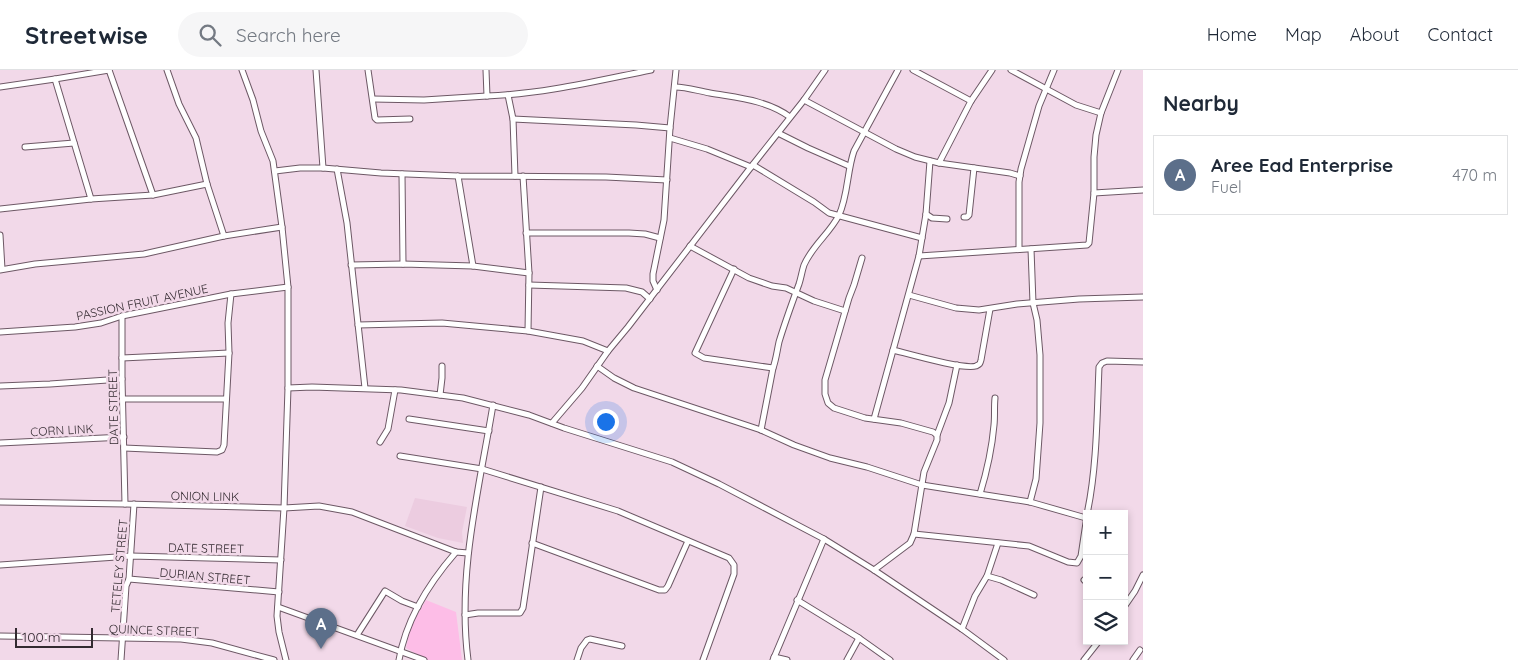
<!DOCTYPE html>
<html lang="en">
<head>
<meta charset="utf-8">
<style>
  :root { --surface:#fff; --page:#f6f6f7; --text:#1f2937; --muted:#747a83; --line:#e0e1e3; --accent:#2563eb }
  body { margin:0; font-family:Quicksand,sans-serif; background:var(--page); color:var(--text) }
  .controls { position:absolute; right:15px; bottom:15px; display:grid; overflow:hidden; border-radius:0px; box-shadow:0 2px 8px #0003 }
  .controls button { width:45px; height:45px; display:grid; place-items:center; padding:0; border:0; border-bottom:1px solid var(--line); background:var(--surface); color:var(--text); font:25px sans-serif }
  .scale { position:absolute; left:15px; bottom:12px; width:78px; box-sizing:border-box; padding-left:5px; border:2px solid #332a30; border-top:0; font-size:14px; line-height:18px; white-space:nowrap; color:#332a30; -webkit-text-stroke:4px #f2d9e9; paint-order:stroke }
  .you { position:absolute; left:605px; top:351px; width:18px; height:18px; margin:-12px; border:4px solid #fff; border-radius:50%; background:#1a73e8; box-shadow:0 0 0 8px #1a73e833 }
  .badge { display:grid; place-items:center; width:32px; height:32px; border-radius:50%; background:var(--accent); color:#fff; font-size:16px; font-weight:700 }
  .pin { position:absolute; translate:-50% -41px; filter:drop-shadow(0 1px 2px #0008) }
  .pin::after { content:''; position:absolute; top:26px; width:18px; height:15px; background:inherit; clip-path:polygon(0 0,100% 0,50% 100%) }
  .list { margin:0; padding:0; list-style:none }
  h2 { display:flex; justify-content:space-between; align-items:center; height:65px; margin:0; padding:0 20px; font-size:21px }
  h2 small { font-size:16px; font-weight:400; color:var(--muted) }
  .list li { display:grid; grid-template-columns:32px 1fr auto; gap:15px; align-items:center; box-sizing:border-box; height:80px; margin:0 10px 10px; padding:0 10px; border:1px solid var(--line); border-radius:0px }
  .list b { display:block; font-size:19px; white-space:nowrap }
  .list p { margin:0; font-size:16px; white-space:nowrap; color:var(--muted) }
  .list em { font-size:16px; font-style:normal; color:var(--muted) }
  .icon { flex:none; width:28px; height:28px; fill:none; stroke:currentColor; stroke-width:2; stroke-linecap:round; stroke-linejoin:round }
  .map { position:relative; flex:none; width:1143px; height:590px; overflow:hidden }
  header { display:flex; align-items:center; gap:30px; box-sizing:border-box; height:70px; padding:0 25px; background:var(--surface); border-bottom:1px solid var(--line) }
  header strong { font-size:24px }
  nav { display:flex; gap:28px; margin-inline-start:auto; font-size:18px }
  .search { width:350px; height:45px; background:var(--page); display:flex; align-items:center; gap:12px; box-sizing:border-box; padding:0 18px; border-radius:28px; color:var(--muted); font-size:19px }
  main { display:flex }
  aside { flex:1; background:var(--surface) }
  .map>svg:first-child { display:block }
</style>
</head>
<body>
<header>
<strong>Streetwise</strong>
<div class="search"><svg class="icon" aria-label="search" viewBox="0 0 24 24"><circle cx="10" cy="10" r="6"/><path d="M15 15l6 6"/></svg>Search here</div>
<nav><a>Home</a><a>Map</a><a>About</a><a>Contact</a></nav>
</header>
<main>
<div class="map">
<svg width="1143" height="590" viewBox="0 0 1143 590">
  <rect width="100%" height="100%" fill="#f2d9e9"/>
  <polygon fill="#eccce0" points="415,428 467,437 462,462 463,473 438,468 405,456"/>
  <polygon fill="#fdbde7" points="426,530 456,542 462,590 427,590 406,578 411,556"/>
  <g fill="none" stroke-linecap="round" stroke-linejoin="round">
    <g stroke="#6d5865" stroke-width="7">
      <g id="minor">
        <polyline points="109,0 153,125"/>
        <polyline points="167,0 179,34 196,68 207,114 224,166"/>
        <polyline points="242,0 253,30 261,61 273,91 282,157 288,217 288,318 284,438 277,546 279,562 286,590"/>
        <polyline points="316,0 323,98"/>
        <polyline points="368,0 375,48 377,50 410,49"/>
        <path d="M486 0 487 26C543 24 596 11 651 0"/>
        <polyline points="913,0 971,31"/>
        <polyline points="1011,0 1076,35 1101,43"/>
        <polyline points="55,9 91,129"/>
        <polyline points="0,17 55,9 109,0"/>
        <path d="M675 17C687 17 698 21 710 23 738 28 767 30 790 47"/>
        <polyline points="508,25 513,49 515,106"/>
        <polyline points="373,29 424,30 487,26"/>
        <polyline points="804,30 896,79 915,87 939,93 1010,103 1020,106"/>
        <polyline points="513,49 636,55 670,58"/>
        <polyline points="778,63 808,78 849,96"/>
        <polyline points="670,68 707,79 751,97"/>
        <polyline points="25,77 74,73"/>
        <polyline points="939,93 971,31 992,0"/>
        <polyline points="753,95 814,132 829,143 922,168"/>
        <polyline points="337,99 347,153 365,318"/>
        <polyline points="275,101 300,98 323,98 381,103 458,106 606,107 667,110"/>
        <polyline points="402,104 403,194"/>
        <polyline points="458,106 473,196"/>
        <polyline points="523,106 529,203 528,261"/>
        <polyline points="1094,123 1143,120"/>
        <polyline points="0,139 91,129 153,125 207,114"/>
        <polyline points="926,144 932,148 947,149"/>
        <polyline points="964,147 967,147 969,145 974,98"/>
        <polyline points="526,163 629,163 645,164 660,168"/>
        <polyline points="0,165 2,199"/>
        <polyline points="690,176 749,208 772,216 786,218 814,231 845,241"/>
        <polyline points="1019,179 1019,112 1021,99 1039,36 1054,0"/>
        <polyline points="919,186 1087,175 1089,173 1094,123 1094,87 1096,65 1101,43 1118,0"/>
        <polyline points="862,188 854,215 849,228 825,310 825,324 828,333 834,338 865,348 901,353 933,362 937,365"/>
        <polyline points="351,195 403,194 473,196 529,203"/>
        <polyline points="734,199 695,283 704,288 773,298"/>
        <polyline points="0,200 35,194 144,184 224,166 282,157"/>
        <polyline points="529,215 626,218 642,222 650,229"/>
        <polyline points="657,220 653,211 653,204 664,150 670,58 676,0"/>
        <polyline points="909,225 956,238 979,240 1017,234 1079,229 1143,227"/>
        <polyline points="122,246 122,309 125,434 284,438 319,436 352,442 456,482 468,483"/>
        <polyline points="358,255 442,253 528,261 583,271 608,281"/>
        <polyline points="0,262 75,257 101,253 122,246 231,224 288,217"/>
        <path d="M893 280C909 284 964 300 976 296 980 294 980 294 981 290L990 239"/>
        <polyline points="122,288 229,283"/>
        <polyline points="597,296 614,308 634,318 761,360 794,375 830,388 867,397 922,415 1030,432 1086,448"/>
        <polyline points="0,316 50,314 122,309"/>
        <polyline points="288,318 312,317 401,320 463,328 529,345 564,358 672,392 719,414 824,469 874,500 962,559 1004,590"/>
        <polyline points="440,325 442,308 442,296"/>
        <polyline points="123,329 226,329"/>
        <polyline points="409,349 489,361"/>
        <polyline points="874,349 919,186 926,144 930,91"/>
        <polyline points="552,353 582,318 608,281 628,257 751,97 804,30 825,0"/>
        <path d="M761 360 773 298C776 290 777 281 779 272 785 252 792 233 799 214 801 208 802 201 804 195 812 176 830 163 839 145 848 126 847 101 854 81L898 0"/>
        <polyline points="380,372 388,359 395,320"/>
        <polyline points="0,373 124,367"/>
        <polyline points="124,378 217,382 222,380 224,375 229,283 228,253 231,224"/>
        <polyline points="400,386 482,399 618,441 729,488 734,495 734,504 703,590"/>
        <path d="M980 424C987 401 992 378 994 355 995 346 994 337 995 328"/>
        <polyline points="0,432 125,434"/>
        <polyline points="1030,432 1036,409 1040,353 1040,285 1037,250 1033,233 1031,179"/>
        <path d="M1087 444C1097 398 1097 344 1099 297L1102 293 1107 291 1143 292"/>
        <polyline points="914,464 1029,476 1068,492 1077,493 1081,486 1087,446"/>
        <polyline points="532,473 659,520 665,520 668,516 688,471"/>
        <polyline points="0,495 131,486 281,490"/>
        <polyline points="874,500 910,473 914,464 924,402 937,370 937,365 949,333 957,295"/>
        <polyline points="987,506 1001,510 1034,525"/>
        <polyline points="129,509 279,522"/>
        <polyline points="1084,510 1087,513"/>
        <polyline points="797,530 859,568 890,590"/>
        <polyline points="278,537 424,590"/>
        <polyline points="1124,537 1135,521 1143,505"/>
        <polyline points="465,545 478,543 520,543 523,538 541,417"/>
        <polyline points="962,559 975,526 987,506 998,473"/>
        <polyline points="357,565 385,521 402,531 418,537"/>
        <polyline points="0,566 181,569 212,573 274,590"/>
        <polyline points="774,587 787,590"/>
        <polyline points="121,590 126,516 129,509 134,434"/>
        <path d="M399 590C406 549 429 513 456 482"/>
        <path d="M468 590C457 504 479 419 493 335"/>
        <polyline points="577,590 581,578 587,570 590,569 622,576"/>
        <polyline points="773,590 824,469"/>
        <polyline points="847,590 859,568"/>
        <polyline points="1084,590 1099,571"/>
        <polyline points="1133,590 1140,580"/>
      </g>
    </g>
    <use href="#minor" stroke="#fff" stroke-width="5"/>
  </g>
  <g text-anchor="middle" dominant-baseline="central" stroke-width="5" stroke-linejoin="round" paint-order="stroke">
    <g font-size="12" fill="#332a30" stroke="#f2d9e9">
      <text transform="translate(142 232) rotate(-12)">PASSION FRUIT AVENUE</text>
      <text transform="translate(113 337) rotate(-91)">DATE STREET</text>
      <text transform="translate(62 360) rotate(-3)">CORN LINK</text>
      <text transform="translate(205 426) rotate(1)">ONION LINK</text>
      <text transform="translate(206 478) rotate(1)">DATE STREET</text>
      <text transform="translate(119 496) rotate(-85)">TETELEY STREET</text>
      <text transform="translate(205 506) rotate(5)">DURIAN STREET</text>
      <text transform="translate(154 560) rotate(2)">QUINCE STREET</text>
    </g>
  </g>
</svg>
<div class="controls">
<button>+</button>
<button>−</button>
<button><svg class="icon" aria-label="layers" viewBox="0 0 24 24"><path d="M12 4l9 5-9 5-9-5zM3 14l9 5 9-5"/></svg></button>
</div>
<div class="scale">100 m</div>
<div class="you"></div>
<div class="pin badge" style="left:321px;top:579px;background:#5c6f8a">A</div>
</div>
<aside>
<h2>Nearby<small></small></h2>
<ul class="list">
<li><span class="badge" style="background:#5c6f8a">A</span><div><b>Aree Ead Enterprise</b><p>Fuel</p></div><em>470 m</em></li>
</ul>
</aside>
</main>
</body>
</html>
